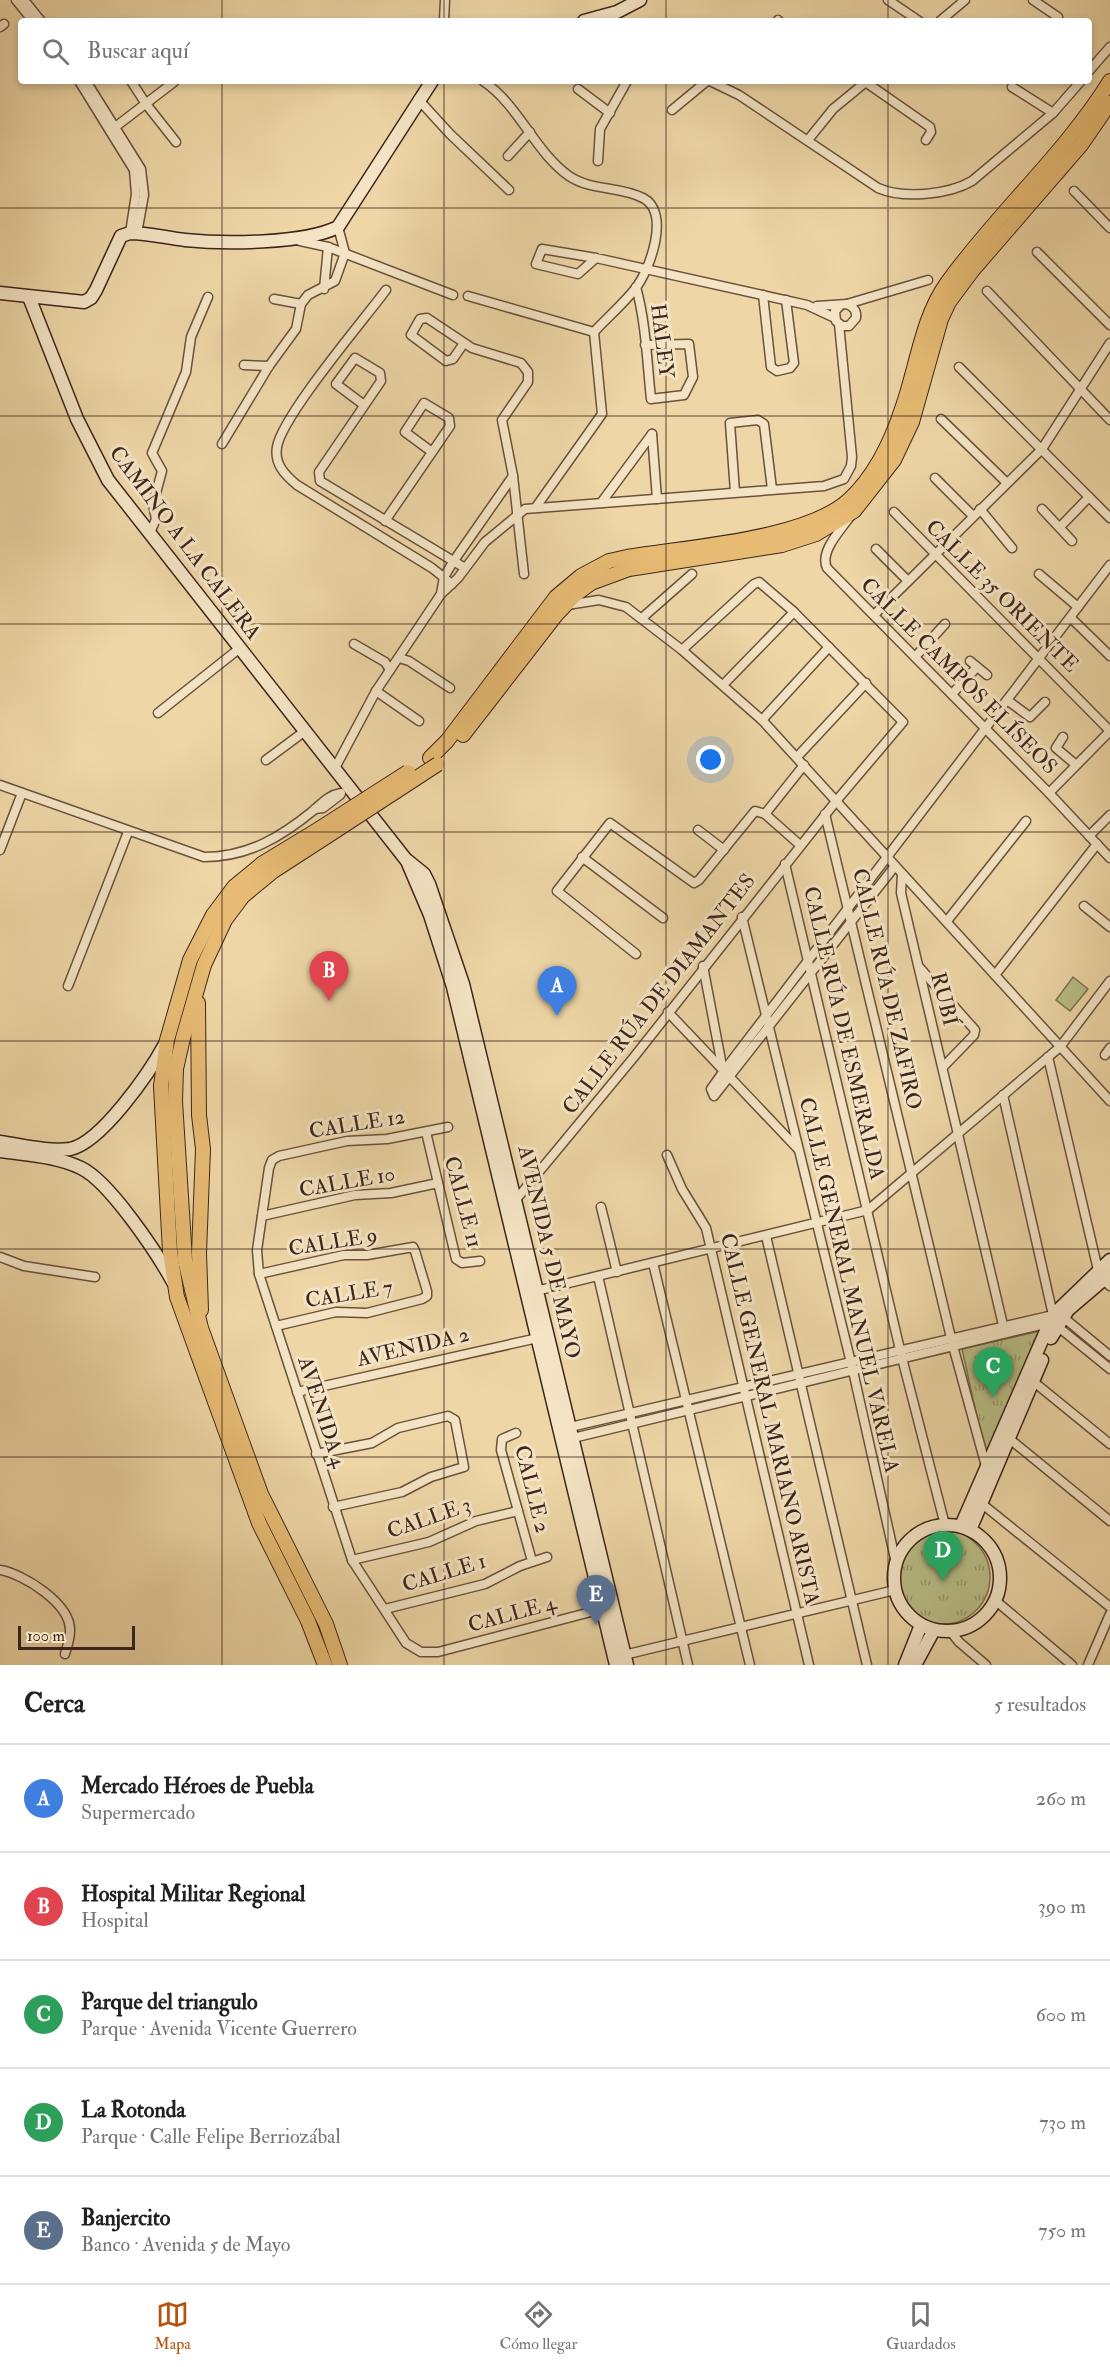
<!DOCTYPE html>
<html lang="es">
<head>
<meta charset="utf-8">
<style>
  :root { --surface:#fff; --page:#f2f2f2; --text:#202124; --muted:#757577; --line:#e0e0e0; --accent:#b45309 }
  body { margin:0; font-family:"IM FELL Double Pica",serif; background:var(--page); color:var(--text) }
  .scale { position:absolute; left:18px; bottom:15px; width:117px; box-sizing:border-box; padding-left:6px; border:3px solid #3d251c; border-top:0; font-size:16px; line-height:21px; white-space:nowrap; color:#3d251c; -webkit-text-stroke:4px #f4e4c5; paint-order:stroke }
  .you { position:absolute; left:711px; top:760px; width:21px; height:21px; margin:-15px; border:4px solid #fff; border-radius:50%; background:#1a73e8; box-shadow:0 0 0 9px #1a73e833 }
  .badge { display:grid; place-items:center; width:39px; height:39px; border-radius:50%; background:var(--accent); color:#fff; font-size:20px; font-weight:700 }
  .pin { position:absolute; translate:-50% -50px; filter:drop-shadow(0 2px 3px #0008) }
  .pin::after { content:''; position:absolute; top:32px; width:21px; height:18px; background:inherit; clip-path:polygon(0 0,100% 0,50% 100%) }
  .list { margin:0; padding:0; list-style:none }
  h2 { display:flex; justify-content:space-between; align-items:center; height:78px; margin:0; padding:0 24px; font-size:26px }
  h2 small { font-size:20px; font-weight:400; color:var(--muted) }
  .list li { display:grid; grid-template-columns:39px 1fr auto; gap:18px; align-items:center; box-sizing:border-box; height:108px; padding:0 24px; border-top:2px solid var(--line) }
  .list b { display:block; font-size:22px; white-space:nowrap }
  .list p { margin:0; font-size:20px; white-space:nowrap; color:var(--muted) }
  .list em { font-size:20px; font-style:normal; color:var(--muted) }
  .icon { flex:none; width:33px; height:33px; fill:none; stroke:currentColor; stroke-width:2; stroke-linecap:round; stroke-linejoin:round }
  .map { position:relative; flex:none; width:1110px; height:1665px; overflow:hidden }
  .search { position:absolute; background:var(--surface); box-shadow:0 3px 9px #0003; left:18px; right:18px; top:18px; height:66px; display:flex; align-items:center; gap:15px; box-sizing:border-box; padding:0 21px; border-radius:6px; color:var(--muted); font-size:22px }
  .sheet { height:618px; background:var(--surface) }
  nav { display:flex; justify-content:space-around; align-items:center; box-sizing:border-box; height:84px; border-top:2px solid var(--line); background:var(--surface); font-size:16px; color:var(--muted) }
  nav a { display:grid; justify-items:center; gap:3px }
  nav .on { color:var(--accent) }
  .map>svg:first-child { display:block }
</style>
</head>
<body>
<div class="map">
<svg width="1110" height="1665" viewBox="0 0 1110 1665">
  <defs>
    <pattern id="park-tufts" width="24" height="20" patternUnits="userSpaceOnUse" patternTransform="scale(1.5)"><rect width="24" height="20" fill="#b9be87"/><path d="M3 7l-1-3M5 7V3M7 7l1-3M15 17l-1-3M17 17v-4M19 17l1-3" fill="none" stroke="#989a6e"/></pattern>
  </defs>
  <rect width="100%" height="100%" fill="#eed6a6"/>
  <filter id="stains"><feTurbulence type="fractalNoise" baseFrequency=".00333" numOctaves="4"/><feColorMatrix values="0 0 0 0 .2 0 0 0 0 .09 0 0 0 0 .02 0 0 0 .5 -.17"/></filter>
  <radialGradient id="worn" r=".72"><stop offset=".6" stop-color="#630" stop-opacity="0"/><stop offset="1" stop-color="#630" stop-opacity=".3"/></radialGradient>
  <polygon fill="#b9be87" stroke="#7b7252" stroke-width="1.5" points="1073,977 1088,989 1070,1011 1056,1000"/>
  <g fill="url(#park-tufts)" stroke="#7b7252" stroke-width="1.5">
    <polygon points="1040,1331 989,1455 983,1444 962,1349"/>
    <circle cx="943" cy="1577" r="47"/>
  </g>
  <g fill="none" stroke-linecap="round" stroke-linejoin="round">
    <g stroke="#69513e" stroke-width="11">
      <g id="street">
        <polyline points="16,0 33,21"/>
        <polyline points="24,0 41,21"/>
        <polyline points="888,0 919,21"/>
        <polyline points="1033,0 1058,17"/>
        <polyline points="778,20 779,21"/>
        <polyline points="444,21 445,0"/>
        <polyline points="940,21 965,0"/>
        <polyline points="0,27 4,24"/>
        <polyline points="1089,71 1110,47"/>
        <polyline points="79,81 134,170 136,194 130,233"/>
        <polyline points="86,81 141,169 144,195 137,233"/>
        <polyline points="131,81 146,104 176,142"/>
        <path d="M483 81C519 105 534 151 569 176 591 191 620 186 643 198 671 212 650 270 635 289 623 304 607 318 594 332"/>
        <path d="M710 81 739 95 878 188C903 199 948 195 972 181L1053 113 1081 81"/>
        <polyline points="864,81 930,127 931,132 926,140"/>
        <polyline points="1012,87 1053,113"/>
        <polyline points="578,89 610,113"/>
        <polyline points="418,99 450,134 509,190"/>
        <polyline points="672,110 707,81"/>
        <polyline points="110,131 174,82"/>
        <polyline points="808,140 833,109 867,81"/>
        <polyline points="508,156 530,132"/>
        <polyline points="598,161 600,129 627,81"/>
        <polyline points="1074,191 1110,228"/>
        <polyline points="300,241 328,247 453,295"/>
        <polyline points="1037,252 1110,325"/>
        <polyline points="596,258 578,274 536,264 542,249 596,258 807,305 835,318"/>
        <path d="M636 287C646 323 647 362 651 399L684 395 693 377 689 344 645 345"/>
        <polyline points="324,289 328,247"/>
        <path d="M386 290C363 321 282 416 277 447 274 464 285 475 297 485L432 568 452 584"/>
        <polyline points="987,291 1110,420"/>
        <polyline points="763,295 771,367 777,371 790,368 794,363 786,300"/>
        <polyline points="468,296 594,332"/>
        <polyline points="274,299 301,304 308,295 335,281 345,253 338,227"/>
        <polyline points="847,304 928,280"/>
        <path d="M817 306 847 304C854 307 857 311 856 318L849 326H842L836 321 835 311 840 306"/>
        <polyline points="464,343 453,359 446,361 411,335 420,319 427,318 472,348 521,363 528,372 528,382 502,420 513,476 524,574"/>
        <polyline points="244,365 269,366"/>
        <polyline points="959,367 1110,518"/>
        <polyline points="364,405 336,384 355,358 380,373 381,381 319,472 320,481 465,568"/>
        <polyline points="941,419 1007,483"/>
        <polyline points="652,434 657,499"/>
        <polyline points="222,444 269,366 296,329 301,304"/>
        <polyline points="935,478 973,516"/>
        <polyline points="735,492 730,423 758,420 764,424 772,489"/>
        <polyline points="601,503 652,434"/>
        <polyline points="536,507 602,414 594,332"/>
        <polyline points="980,509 1012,548"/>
        <polyline points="1042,509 1072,541"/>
        <polyline points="894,512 1110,731"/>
        <path d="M851 515C842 529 819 551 827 568L1049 793 1110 858"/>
        <polyline points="385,521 450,426 449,418 424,403 405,432 432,452"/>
        <polyline points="1060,527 1089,497"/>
        <polyline points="150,533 156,519 153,504 162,471 152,453 186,372 191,337 208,297"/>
        <polyline points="876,549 908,581"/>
        <polyline points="1039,574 1078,607"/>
        <polyline points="441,594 444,577 453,562 513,476"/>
        <polyline points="567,605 599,600 626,607 682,650 762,720 1110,1101"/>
        <polyline points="874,615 1042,449 1110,343"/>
        <polyline points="642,618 692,574"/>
        <polyline points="1071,618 1110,656"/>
        <polyline points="354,644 385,662 390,670"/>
        <polyline points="915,657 945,624"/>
        <polyline points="399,658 409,661 450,688"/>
        <polyline points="970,661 987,675"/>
        <polyline points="723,685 794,612"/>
        <polyline points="376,691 419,721"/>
        <polyline points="952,694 977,667"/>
        <polyline points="1007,700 1030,717 1045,702"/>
        <polyline points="158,713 240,648"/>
        <polyline points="762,720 829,647"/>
        <polyline points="1063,737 1056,748 1075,764"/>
        <polyline points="797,757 866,683"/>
        <polyline points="266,760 305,731"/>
        <polyline points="335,768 376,691 441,594 458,578 485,542 525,509 824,486 844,479 851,466 852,457 839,324"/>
        <path d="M0 785 204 857C248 857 281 837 314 810 323 802 329 795 341 793"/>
        <polyline points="1049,793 1110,731"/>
        <polyline points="315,809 323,808 340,795"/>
        <polyline points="765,814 804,765"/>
        <polyline points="825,814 953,1346 987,1470"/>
        <polyline points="698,830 724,850"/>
        <polyline points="1089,836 1110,815"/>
        <polyline points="0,850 22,793"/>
        <polyline points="582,857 663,918"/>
        <polyline points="785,864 902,1358 945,1525"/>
        <polyline points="895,866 714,1096 711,1089 723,1072 1110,565"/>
        <polyline points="902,874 901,893 1003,1325"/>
        <polyline points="1084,906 1110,927"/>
        <polyline points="742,917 853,1371 896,1563"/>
        <polyline points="947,921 1026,821"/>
        <polyline points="636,954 557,891 610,823 694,883 699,880 755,811 765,814 800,845"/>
        <polyline points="703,966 723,1071"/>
        <polyline points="919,967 975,1030 974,1035 943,1067"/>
        <polyline points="995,975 1097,844"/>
        <polyline points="68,986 128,832"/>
        <polyline points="668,1012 798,1149"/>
        <polyline points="1105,1055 1110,1048"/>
        <polyline points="1048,1057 1098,1270 1103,1280 1110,1286"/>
        <polyline points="1003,1095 1053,1315"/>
        <polyline points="448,1127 387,1139 347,1141 279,1156 272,1160 269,1168 257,1250 259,1274 352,1560 406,1643 421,1652 438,1652 606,1608"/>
        <polyline points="426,1132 456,1259 462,1263 480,1261"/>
        <polyline points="667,1155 682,1189 706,1228 809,1665"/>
        <polyline points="514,1202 634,1057 837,800 903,722 794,612 759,582 754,584 682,650"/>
        <polyline points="601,1207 617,1272"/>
        <polyline points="262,1216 355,1195 391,1193 438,1183"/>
        <polyline points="766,1236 867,1665"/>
        <polyline points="0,1257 24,1266 95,1277"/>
        <polyline points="653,1263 750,1665"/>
        <polyline points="259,1274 344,1255 367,1255 413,1247 415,1251 427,1291 427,1296 422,1299 367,1313 336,1312 276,1326"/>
        <polyline points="598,1276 688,1665"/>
        <polyline points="536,1291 868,1210 1060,1047 1110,981"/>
        <polyline points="1029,1378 1110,1444"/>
        <polyline points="297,1392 538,1338"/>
        <polyline points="566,1428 1053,1315 1063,1317 1110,1356"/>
        <polyline points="516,1433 502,1439 501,1450 532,1561"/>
        <polyline points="1006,1436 1110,1521"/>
        <polyline points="569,1439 1049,1323 1057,1326 1110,1369"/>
        <polyline points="316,1454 372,1443 398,1428 448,1416 455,1420 464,1467 431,1477 402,1492 333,1507"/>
        <polyline points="981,1503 1110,1607"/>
        <polyline points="352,1560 429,1542 476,1521 518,1511"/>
        <path d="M0 1570C24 1574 71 1604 70 1631 70 1639 67 1647 65 1654"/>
        <polyline points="996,1601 1072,1665"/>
        <polyline points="385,1609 485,1584 520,1566 547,1557"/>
        <polyline points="951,1632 959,1642 986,1665"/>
        <polyline points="624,1655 895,1590"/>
        <polyline points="1088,1665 1110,1614"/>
      </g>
    </g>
    <g stroke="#3d251c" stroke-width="15">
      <g id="secondary">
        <polyline points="584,21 617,12 640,0"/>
        <path d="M0 293 84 302 91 298 96 290 121 236 130 233C148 233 167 238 185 240 224 244 304 244 338 227L432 81"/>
        <polyline points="29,297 77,419 108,480 407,861 430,915 453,987 616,1665"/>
        <polyline points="408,861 424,874 429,884 463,984 627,1665"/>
        <path d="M0 1142C22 1145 48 1152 70 1149 101 1143 150 1072 165 1044"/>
        <path d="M0 1151C27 1155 56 1156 81 1168 109 1181 157 1253 173 1282"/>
        <polyline points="1051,1338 1068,1310 1110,1274"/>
        <circle cx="947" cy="1578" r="53"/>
        <polyline points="961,1526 1053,1315 1110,1260"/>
        <polyline points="970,1530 1042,1360"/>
        <polyline points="905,1665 921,1625"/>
        <polyline points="915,1665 934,1630"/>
      </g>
    </g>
    <g stroke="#3d251c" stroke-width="16">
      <g id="primary">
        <polyline points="463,735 556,615 576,594 591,583 629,569 782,545 816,534 854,511 894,460 912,422 941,319 949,302 972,271 1081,145 1110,103"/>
        <path d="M430 758 447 741 556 597 581 576 609 561 627 557C686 547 805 540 849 500 875 476 892 440 903 406 917 366 922 318 947 283 998 212 1064 155 1110 81"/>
        <polyline points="319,829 263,863 234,887 213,915 190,960 167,1040 161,1086 170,1252 177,1297 259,1523 308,1621 325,1665"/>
        <polyline points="326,837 272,872 243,896 225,920 204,965 183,1038 176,1069 175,1101 185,1260 201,1328 261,1494 326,1624 340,1665"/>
        <polyline points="198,1003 199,1115 203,1149 199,1253 201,1310"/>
      </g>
    </g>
    <use href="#street" stroke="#f4e4c5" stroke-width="8"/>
    <use href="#secondary" stroke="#f4e4c5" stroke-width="12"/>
    <use href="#primary" stroke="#e7bb73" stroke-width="14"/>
    <g stroke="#3d251c" stroke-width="16" stroke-linecap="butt">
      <g id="primary-bridge">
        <polyline points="319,829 408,772"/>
        <polyline points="326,837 438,764"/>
      </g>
    </g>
    <use href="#primary-bridge" stroke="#e7bb73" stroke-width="14"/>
  </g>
  <path fill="none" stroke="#3d251c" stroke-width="1.5" stroke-opacity="0.55" d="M222 0V21M444 0V21M666 0V21M888 0V21M222 81V1665M444 81V1665M666 81V1665M888 81V1665M0 208H1110M0 416H1110M0 624H1110M0 832H1110M0 1041H1110M0 1249H1110M0 1457H1110"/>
  <g text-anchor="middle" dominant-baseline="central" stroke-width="6" stroke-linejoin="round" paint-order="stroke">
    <g font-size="21" fill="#3d251c" stroke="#f4e4c5">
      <text transform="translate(662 341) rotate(83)">HALEY</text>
      <text transform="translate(185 543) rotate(53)">CAMINO A LA CALERA</text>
      <text transform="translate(1002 596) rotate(45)">CALLE 35 ORIENTE</text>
      <text transform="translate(959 676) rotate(45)">CALLE CAMPOS ELÍSEOS</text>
      <text transform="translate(887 989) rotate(77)">CALLE RÚA DE ZAFIRO</text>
      <text transform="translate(659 994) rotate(-52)">CALLE RÚA DE DIAMANTES</text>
      <text transform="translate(944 999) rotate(76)">RUBÍ</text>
      <text transform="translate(844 1033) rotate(77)">CALLE RÚA DE ESMERALDA</text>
      <text transform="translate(357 1124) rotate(-9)">CALLE 12</text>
      <text transform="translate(347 1182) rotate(-10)">CALLE 10</text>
      <text transform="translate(463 1202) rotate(75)">CALLE 11</text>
      <text transform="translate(333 1242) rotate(-9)">CALLE 9</text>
      <text transform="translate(549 1252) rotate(77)">AVENIDA 5 DE MAYO</text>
      <text transform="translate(849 1285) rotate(77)">CALLE GENERAL MANUEL VARELA</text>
      <text transform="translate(349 1294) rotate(-9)">CALLE 7</text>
      <text transform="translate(413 1347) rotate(-13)">AVENIDA 2</text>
      <text transform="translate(322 1412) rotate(72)">AVENIDA 4</text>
      <text transform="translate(770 1419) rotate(77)">CALLE GENERAL MARIANO ARISTA</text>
      <text transform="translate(532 1489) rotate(76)">CALLE 2</text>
      <text transform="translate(429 1518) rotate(-19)">CALLE 3</text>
      <text transform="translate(444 1573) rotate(-17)">CALLE 1</text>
      <text transform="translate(512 1614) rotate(-15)">CALLE 4</text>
    </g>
  </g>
  <rect width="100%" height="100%" filter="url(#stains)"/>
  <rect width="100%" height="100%" fill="url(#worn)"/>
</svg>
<div class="scale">100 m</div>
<div class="you"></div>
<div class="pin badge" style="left:557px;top:1016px;background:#3f7fe0">A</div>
<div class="pin badge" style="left:329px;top:1001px;background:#e0444e">B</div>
<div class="pin badge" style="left:993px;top:1397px;background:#2e9e5b">C</div>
<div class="pin badge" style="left:943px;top:1581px;background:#2e9e5b">D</div>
<div class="pin badge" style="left:596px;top:1625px;background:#5c6f8a">E</div>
<div class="search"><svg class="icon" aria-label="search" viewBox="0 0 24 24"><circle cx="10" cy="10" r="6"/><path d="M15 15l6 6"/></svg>Buscar aquí</div>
</div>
<section class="sheet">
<h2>Cerca<small>5 resultados</small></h2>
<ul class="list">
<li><span class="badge" style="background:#3f7fe0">A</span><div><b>Mercado Héroes de Puebla</b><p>Supermercado</p></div><em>260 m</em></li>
<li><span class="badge" style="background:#e0444e">B</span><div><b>Hospital Militar Regional</b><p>Hospital</p></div><em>390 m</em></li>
<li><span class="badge" style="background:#2e9e5b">C</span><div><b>Parque del triangulo</b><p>Parque · Avenida Vicente Guerrero</p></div><em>600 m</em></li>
<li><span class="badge" style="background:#2e9e5b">D</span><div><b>La Rotonda</b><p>Parque · Calle Felipe Berriozábal</p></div><em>730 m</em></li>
<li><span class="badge" style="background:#5c6f8a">E</span><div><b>Banjercito</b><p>Banco · Avenida 5 de Mayo</p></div><em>750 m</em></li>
</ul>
</section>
<nav>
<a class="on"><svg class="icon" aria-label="map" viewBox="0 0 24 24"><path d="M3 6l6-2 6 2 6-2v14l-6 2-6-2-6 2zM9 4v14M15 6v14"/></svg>Mapa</a>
<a><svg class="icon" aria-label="directions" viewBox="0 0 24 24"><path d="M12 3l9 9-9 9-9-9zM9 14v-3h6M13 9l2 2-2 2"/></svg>Cómo llegar</a>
<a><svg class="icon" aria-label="saved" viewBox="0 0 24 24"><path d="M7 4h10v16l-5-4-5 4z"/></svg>Guardados</a>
</nav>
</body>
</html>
